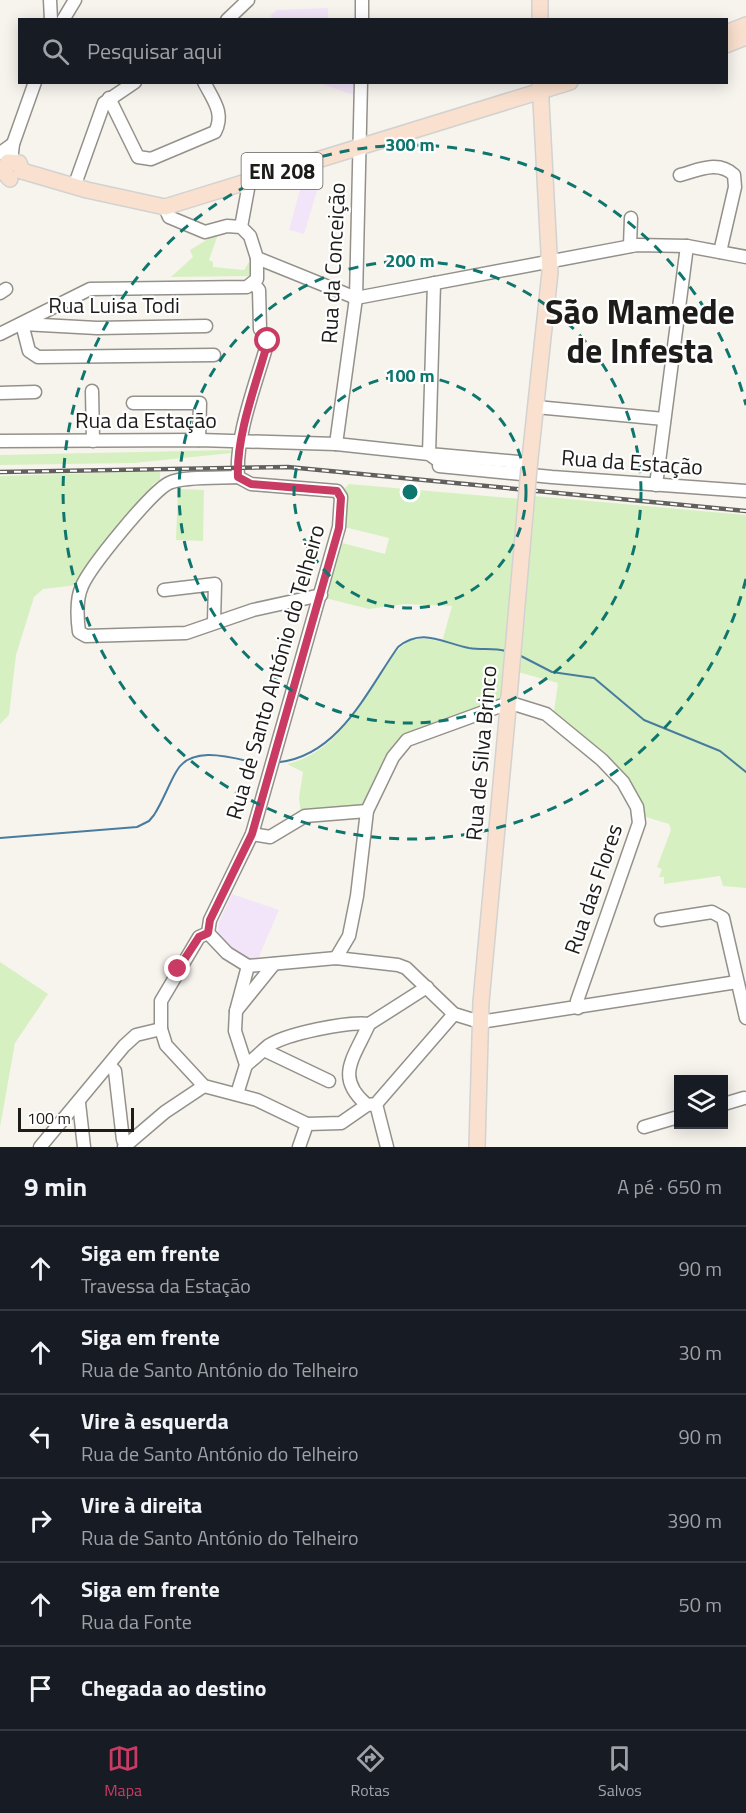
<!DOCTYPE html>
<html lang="pt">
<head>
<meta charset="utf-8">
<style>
  :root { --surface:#171b24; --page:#242831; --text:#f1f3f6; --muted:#9ea1a6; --line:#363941; --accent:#c93b63 }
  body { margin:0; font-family:"Titillium Web",sans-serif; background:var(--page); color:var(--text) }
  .controls { position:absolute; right:18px; bottom:18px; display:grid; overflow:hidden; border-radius:0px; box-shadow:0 3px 15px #0003 }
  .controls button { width:54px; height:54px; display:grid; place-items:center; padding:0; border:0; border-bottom:2px solid var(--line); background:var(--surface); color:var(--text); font:30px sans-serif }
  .scale { position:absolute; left:18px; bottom:15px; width:116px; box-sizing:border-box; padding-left:6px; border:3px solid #1d1c1a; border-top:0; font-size:16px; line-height:21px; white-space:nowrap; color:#1d1c1a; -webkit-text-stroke:4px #fff; paint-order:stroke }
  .stop { position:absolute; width:18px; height:18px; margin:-14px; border:4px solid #c93b63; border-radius:50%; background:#fff }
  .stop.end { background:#c93b63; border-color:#fff; box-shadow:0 2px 6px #0008 }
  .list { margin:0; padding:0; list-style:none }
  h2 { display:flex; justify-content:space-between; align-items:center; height:78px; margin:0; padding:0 24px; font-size:26px }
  h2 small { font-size:20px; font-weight:400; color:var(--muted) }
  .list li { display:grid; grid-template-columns:39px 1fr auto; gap:18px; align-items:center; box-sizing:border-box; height:84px; padding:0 24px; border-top:2px solid var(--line) }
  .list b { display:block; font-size:22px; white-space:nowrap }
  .list p { margin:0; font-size:20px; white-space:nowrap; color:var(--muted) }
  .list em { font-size:20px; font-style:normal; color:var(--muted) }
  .icon { flex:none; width:33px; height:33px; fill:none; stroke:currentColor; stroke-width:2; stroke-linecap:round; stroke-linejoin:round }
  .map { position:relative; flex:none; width:746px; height:1147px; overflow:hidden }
  .search { position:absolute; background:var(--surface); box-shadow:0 3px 15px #0003; left:18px; right:18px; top:18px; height:66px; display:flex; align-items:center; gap:15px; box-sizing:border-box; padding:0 21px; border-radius:0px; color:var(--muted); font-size:22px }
  .sheet { height:582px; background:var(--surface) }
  nav { display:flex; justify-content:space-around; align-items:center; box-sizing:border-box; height:84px; border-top:2px solid var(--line); background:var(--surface); font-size:16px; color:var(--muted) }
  nav a { display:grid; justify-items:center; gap:3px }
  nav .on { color:var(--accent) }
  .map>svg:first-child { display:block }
</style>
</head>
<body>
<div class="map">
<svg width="746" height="1147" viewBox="0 0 746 1147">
  <rect width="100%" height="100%" fill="#f7f4ee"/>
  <g fill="#f3e5f9">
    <polygon points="328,8 328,19 274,19 270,16 277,10"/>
    <polygon points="319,83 356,83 356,96"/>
    <polygon points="322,174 304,234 289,230 303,179"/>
    <polygon points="232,894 279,910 257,961 246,958 223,941 218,933 219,922"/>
  </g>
  <g fill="#d7f0c1">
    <polygon points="218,234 209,260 213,262 213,267 244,270 251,259 251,276 171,277 193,257 190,250 208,239 206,237"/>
    <polygon points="230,450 232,453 134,463 0,465 0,455"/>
    <polygon points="160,471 160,480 153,484 148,496 78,585 43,589 34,597 16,655 9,715 0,724 0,476"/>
    <path d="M349 484 522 499 501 701 439 720 404 738 365 808 301 815 299 798 303 772 287 764C332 754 357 711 381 675 389 663 394 651 406 643 417 636 431 639 442 642L452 606 404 604 369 609 325 598 338 542 385 554 389 538 344 527 345 488Z"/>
    <polygon points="178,489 204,490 203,541 176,540"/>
    <polygon points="535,496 746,515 746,888 723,886 720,876 664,884 664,877 659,877 662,869 657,867 671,830 669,824 646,817 628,779 553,718 558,683 518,672"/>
    <polygon points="0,962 48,994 15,1043 0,1127"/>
  </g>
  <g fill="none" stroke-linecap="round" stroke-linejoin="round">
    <g stroke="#487c9f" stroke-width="2">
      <polyline points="519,655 552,672 594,678 644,720 720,751 746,772"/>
      <path d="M280 762C339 755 367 691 398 647 422 627 443 643 469 648 481 650 494 648 506 651"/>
      <path d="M0 838 137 827 149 821 154 815C163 801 168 786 176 772 191 744 233 758 256 763"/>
    </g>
    <g stroke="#94918b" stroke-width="15">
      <g id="minor">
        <polyline points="50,0 51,20"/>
        <polyline points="63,20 75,0"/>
        <polyline points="227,20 248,0"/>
        <polyline points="362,20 362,0"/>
        <path d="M109 98 138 157 151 159 215 132C225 113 213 100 204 82"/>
        <polyline points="0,153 13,144"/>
        <polyline points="11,161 13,144 35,82"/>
        <path d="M680 175C699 170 718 160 734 175L735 187 720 252"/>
        <polyline points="74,187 104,103 135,82"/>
        <polyline points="165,207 169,217 205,232 227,226 241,227 250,236 257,258 356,298 637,245 687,246 746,257"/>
        <polyline points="241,227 248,189 246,182"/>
        <polyline points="630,246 631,218"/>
        <polyline points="434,283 429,454 529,463"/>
        <polyline points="254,284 259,290 260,329"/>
        <polyline points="0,293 6,289"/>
        <polyline points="22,324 29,351 38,357 214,355"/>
        <polyline points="23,324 97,328 206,326"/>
        <polyline points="0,334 90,289 247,287 257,279 257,258"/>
        <polyline points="92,391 93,441"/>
        <polyline points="0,393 35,392"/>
        <polyline points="133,403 200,403 199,440"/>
        <polyline points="536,407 664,419"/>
        <polyline points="0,441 199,440 336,444 429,454 446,466"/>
        <polyline points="336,444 356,298 361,82"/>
        <polyline points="439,466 552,477 746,491"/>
        <path d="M238 477C221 478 183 476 169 483 151 492 90 567 82 586 76 599 77 617 79 632L86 636 186 633 253 610 321 595"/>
        <polyline points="656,485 687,246"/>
        <polyline points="164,590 215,584 214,622"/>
        <polyline points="252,834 270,837 305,816 367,811"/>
        <polyline points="661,920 712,912 723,918 746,1018"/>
        <path d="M208 933 210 920 252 834 339 527 341 497 337 491 251 484 238 477C235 435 257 381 268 341"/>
        <polyline points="208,933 199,937 161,1001 161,1029 166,1045 204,1086 257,1100 307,1124 299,1147"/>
        <polyline points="208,933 227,953 248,966"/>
        <polyline points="336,958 349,936 357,896 367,811 393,757 407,740 503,705 514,704 546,714 602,760 623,782 637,807 639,823 577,1001 578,1008"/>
        <polyline points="236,1011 248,966 336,958 398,965 406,968 454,1014 480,1022 737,982"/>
        <polyline points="264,1050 329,1081"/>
        <polyline points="109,1065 115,1071 123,1140"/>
        <path d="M246 1065C254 1059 261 1052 268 1046 285 1034 348 1021 369 1024L427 987"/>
        <polyline points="237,1094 246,1065 235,1031 236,1011 274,964"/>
        <polyline points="79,1103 84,1147"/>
        <polyline points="376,1104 387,1147"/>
        <polyline points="724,1104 744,1098"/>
        <path d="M367 1105C334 1077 354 1058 369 1024"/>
        <polyline points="307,1124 341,1123 367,1105 376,1104 454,1014"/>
        <polyline points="644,1127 678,1117"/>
        <polyline points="40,1147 124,1046 136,1035 161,1029"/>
        <polyline points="124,1147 165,1112 204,1086"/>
      </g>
    </g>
    <g stroke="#d2d2d1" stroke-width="18">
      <g id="major">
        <polyline points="540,20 540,0"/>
        <polyline points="726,33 746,25"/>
        <polyline points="726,45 746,37"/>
        <polyline points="22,171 87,190 165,207 570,82"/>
        <polyline points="10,179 4,172 8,162 19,163 22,171"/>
        <polyline points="529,468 550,272 540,82"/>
        <polyline points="477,1147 481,1002 509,697"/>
      </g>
    </g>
    <use href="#minor" stroke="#fff" stroke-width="12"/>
    <use href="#major" stroke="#fae0cf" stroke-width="15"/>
    <g stroke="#62605d" stroke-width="4.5">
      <polyline id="rail" points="0,472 288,467 746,511"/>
    </g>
    <use href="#rail" stroke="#fff" stroke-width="2" stroke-dasharray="7" stroke-linecap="butt"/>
    <g stroke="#d2d2d1" stroke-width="18" stroke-linecap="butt">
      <polyline id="major-bridge" points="509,697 529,468"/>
    </g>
    <use href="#major-bridge" stroke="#fae0cf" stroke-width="15"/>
  </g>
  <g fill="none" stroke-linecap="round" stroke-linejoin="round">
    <path stroke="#c93b63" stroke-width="8" d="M178 969 199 937 208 933 210 920 252 834 339 528 341 498 337 491 251 484 238 477C236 435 257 382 268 341"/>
  </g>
  <g fill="none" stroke="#0f766e" stroke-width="3" stroke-dasharray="10 8">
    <circle cx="410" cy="492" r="116"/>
    <circle cx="410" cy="492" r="231"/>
    <path d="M746 579A347 347 0 1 1 746 405"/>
  </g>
  <g text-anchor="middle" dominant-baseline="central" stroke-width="4.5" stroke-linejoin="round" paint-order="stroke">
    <rect fill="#fff" stroke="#61605f" stroke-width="1.5" x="241.5" y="153" width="81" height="36" rx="4.5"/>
    <g font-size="21" font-weight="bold" fill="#1d1c1a">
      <text x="282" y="171">EN 208</text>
    </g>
    <g font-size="22" fill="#1d1c1a" stroke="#fff">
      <text transform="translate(333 263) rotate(-87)">Rua da Conceição</text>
      <text x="114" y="305">Rua Luisa Todi</text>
      <text x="146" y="420">Rua da Estação</text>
      <text transform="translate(632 462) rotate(4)">Rua da Estação</text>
      <text transform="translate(275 672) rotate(-74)">Rua de Santo António do Telheiro</text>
      <text transform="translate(481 753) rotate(-85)">Rua de Silva Brinco</text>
      <text transform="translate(593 889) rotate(-71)">Rua das Flores</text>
    </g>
    <g font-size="34" font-weight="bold" fill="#1d1c1a" stroke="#fff">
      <text x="640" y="311">São Mamede<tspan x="640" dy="39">de Infesta</tspan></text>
    </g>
  </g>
  <circle cx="410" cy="492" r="9" fill="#0f766e" stroke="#fff" stroke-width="3"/>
  <g font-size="18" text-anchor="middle" font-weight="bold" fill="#0f766e" stroke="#fff" stroke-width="4.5" stroke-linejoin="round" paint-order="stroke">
    <text x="410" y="151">300 m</text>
    <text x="410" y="267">200 m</text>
    <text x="410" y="382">100 m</text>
  </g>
</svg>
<div class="controls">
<button><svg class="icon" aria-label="layers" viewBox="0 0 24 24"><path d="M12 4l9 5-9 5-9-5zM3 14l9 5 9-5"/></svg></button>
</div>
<div class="scale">100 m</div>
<div class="stop" style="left:268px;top:341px"></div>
<div class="stop end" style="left:178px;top:969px"></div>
<div class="search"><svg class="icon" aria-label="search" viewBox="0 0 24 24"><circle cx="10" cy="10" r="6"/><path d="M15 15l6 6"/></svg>Pesquisar aqui</div>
</div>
<section class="sheet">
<h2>9 min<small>A pé · 650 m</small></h2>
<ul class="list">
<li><svg class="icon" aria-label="ahead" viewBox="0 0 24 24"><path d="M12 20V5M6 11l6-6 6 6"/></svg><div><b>Siga em frente</b><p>Travessa da Estação</p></div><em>90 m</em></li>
<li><svg class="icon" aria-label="ahead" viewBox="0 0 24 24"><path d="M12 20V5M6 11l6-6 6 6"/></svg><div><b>Siga em frente</b><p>Rua de Santo António do Telheiro</p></div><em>30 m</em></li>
<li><svg class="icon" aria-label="left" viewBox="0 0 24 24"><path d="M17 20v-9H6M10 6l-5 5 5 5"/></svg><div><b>Vire à esquerda</b><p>Rua de Santo António do Telheiro</p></div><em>90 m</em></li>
<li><svg class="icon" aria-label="right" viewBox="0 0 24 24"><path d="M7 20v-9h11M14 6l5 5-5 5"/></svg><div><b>Vire à direita</b><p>Rua de Santo António do Telheiro</p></div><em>390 m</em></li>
<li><svg class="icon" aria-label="ahead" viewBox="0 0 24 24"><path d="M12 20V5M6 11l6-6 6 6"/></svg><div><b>Siga em frente</b><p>Rua da Fonte</p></div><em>50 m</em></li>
<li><svg class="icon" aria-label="arrive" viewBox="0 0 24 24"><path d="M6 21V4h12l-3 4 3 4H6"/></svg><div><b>Chegada ao destino</b></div></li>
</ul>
</section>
<nav>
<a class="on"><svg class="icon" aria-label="map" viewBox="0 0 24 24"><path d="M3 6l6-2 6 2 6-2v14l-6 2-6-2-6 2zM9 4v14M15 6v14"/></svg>Mapa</a>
<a><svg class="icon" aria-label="directions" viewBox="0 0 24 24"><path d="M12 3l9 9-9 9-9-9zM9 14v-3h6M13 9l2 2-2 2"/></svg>Rotas</a>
<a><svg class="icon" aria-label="saved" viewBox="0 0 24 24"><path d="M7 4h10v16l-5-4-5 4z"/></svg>Salvos</a>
</nav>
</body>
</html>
